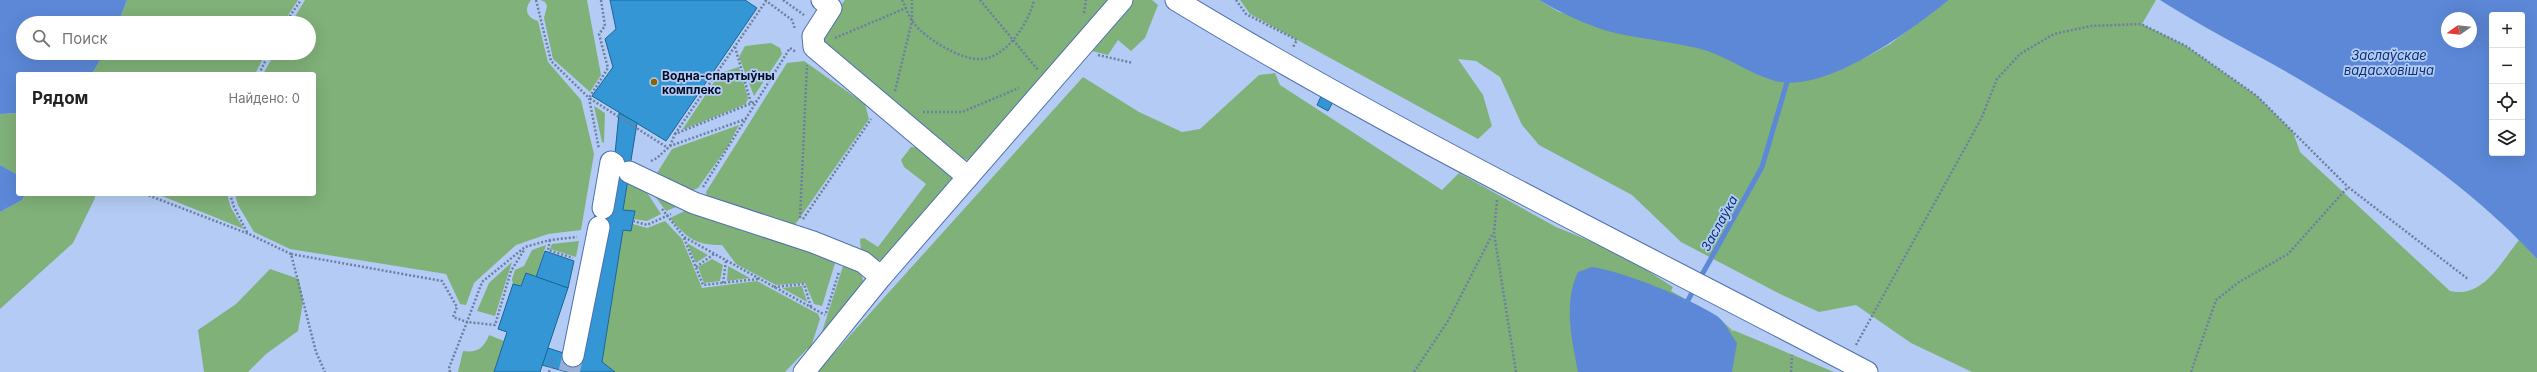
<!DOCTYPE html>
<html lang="ru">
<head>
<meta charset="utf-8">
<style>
  :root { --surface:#fff; --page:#f6f6f6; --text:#222; --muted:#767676; --line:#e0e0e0 }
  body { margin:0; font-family:Inter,sans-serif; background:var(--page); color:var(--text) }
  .controls { position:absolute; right:12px; top:12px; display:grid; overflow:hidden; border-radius:4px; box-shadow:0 4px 16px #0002 }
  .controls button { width:36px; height:36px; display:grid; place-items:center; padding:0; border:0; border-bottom:1px solid var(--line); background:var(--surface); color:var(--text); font:20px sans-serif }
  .compass { position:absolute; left:2441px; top:12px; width:36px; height:36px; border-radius:50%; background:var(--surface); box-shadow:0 4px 16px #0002; rotate:256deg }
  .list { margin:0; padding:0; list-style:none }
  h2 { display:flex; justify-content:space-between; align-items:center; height:52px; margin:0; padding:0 16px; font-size:17px }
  h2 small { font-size:13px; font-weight:400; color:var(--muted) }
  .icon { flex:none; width:22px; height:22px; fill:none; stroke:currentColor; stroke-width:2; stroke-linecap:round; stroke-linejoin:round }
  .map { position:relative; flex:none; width:2537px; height:372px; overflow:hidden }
  .search { position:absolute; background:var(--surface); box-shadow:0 4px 16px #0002; left:16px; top:16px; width:300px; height:44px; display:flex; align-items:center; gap:10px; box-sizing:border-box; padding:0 14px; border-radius:22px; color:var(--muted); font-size:15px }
  .panel { position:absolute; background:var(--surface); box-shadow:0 4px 16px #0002; left:16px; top:72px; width:300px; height:124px; border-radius:4px }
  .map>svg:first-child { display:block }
</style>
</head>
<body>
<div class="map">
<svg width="2537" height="372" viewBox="0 0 2537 372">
  <rect width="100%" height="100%" fill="#b4ccf5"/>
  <g fill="#80b179">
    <polygon points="127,0 298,0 283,23 118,23"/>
    <path d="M305 0H531C524 9 526 17 538 21L548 62 581 100 594 154 581 230 548 234 516 245 474 283 466 305 460 304 446 274 290 249 254 232 238 205 235 194H314V74H263L275 53H309V23H291Z"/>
    <polygon points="540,0 587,0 601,75 590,92 553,59 544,18 547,6 545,2"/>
    <polygon points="845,0 1112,0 969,160 958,158 824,51 821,32"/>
    <polygon points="1133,0 1152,0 1158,5 1145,38 1131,51 1118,40 1108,55 1092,51"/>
    <path d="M1240 0H1539L1559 12 1708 50 1729 59H1863L1890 44 1949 0H2156L2142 24 2186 46 2257 96 2293 132 2300 152 2450 291C2483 299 2501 262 2519 240L2537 259V372H1972L1911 343 1856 305 1819 312 1780 294 1681 242 1632 195 1539 145 1522 125 1500 77 1476 61 1458 59 1483 95 1492 126 1478 139 1250 14Z"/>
    <polygon points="771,43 780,48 782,54 754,96 739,57 745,46"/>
    <polygon points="104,53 266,53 255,74 92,74"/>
    <polygon points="804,61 865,104 869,119 792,229 707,197 706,192 787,63"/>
    <polygon points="739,67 748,98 746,104 682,130 720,73"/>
    <polygon points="1275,73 1280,85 1442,190 1459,173 1556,227 1620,253 1673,287 1671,291 1718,317 1734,332 1733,330 1834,372 817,372 1083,77 1139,112 1182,132 1200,129 1259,75"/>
    <polygon points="594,106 605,113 604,143 602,142"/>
    <polygon points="18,113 18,175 0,165 0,114"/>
    <polygon points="739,125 728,146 698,188 691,191 657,173 672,149"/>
    <path d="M911 147 923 148 955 178 889 258C878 262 870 260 861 252L860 239 864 238 878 247 926 184 904 167 901 160Z"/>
    <polygon points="628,177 640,182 661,214 647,221 634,219 635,211 623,210"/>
    <polygon points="651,191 681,205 666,211"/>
    <polygon points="25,194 95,194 95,198 73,243 0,309 0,212 22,200"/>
    <polygon points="157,194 227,194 231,208 244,229"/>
    <path d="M691 208 836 260 822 306 814 304 805 283 776 285 736 264 722 245C695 245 688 239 670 218Z"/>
    <polygon points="665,221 682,239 702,288 757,281 818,314 820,319 810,350 807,349 785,372 615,372 602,362 623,230 631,231 633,224 647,228"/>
    <polygon points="579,241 576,257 550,249 552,244"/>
    <polygon points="687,243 708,255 696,263"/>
    <polygon points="546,245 536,277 526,273 521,286 513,285 512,279 515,270 524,266 532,250"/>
    <polygon points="712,259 723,265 720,281 704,283 698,267"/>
    <polygon points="512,262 495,316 477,311 489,283"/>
    <polygon points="844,263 860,269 864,284 821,335"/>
    <polygon points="728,266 750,278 727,281"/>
    <polygon points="270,269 299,279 303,302 298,331 266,354 248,372 204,372 198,330 236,304"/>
    <polygon points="802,286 807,302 782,288"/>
    <path d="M489 335 504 341 494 372H458L463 351C477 353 484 348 489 335Z"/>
  </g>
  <g fill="#5c88d7" fill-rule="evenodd">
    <polygon points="0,0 127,0 118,23 23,23 23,53 104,53 92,74 18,74 18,113 0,114"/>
    <path d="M1539 0H1949C1911 30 1823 97 1772 80 1746 72 1724 54 1697 48 1671 42 1645 39 1620 34 1592 28 1563 14 1539 0Z"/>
    <path d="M2160 0H2537V259C2472 188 2390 133 2307 84 2259 55 2208 31 2160 0ZM2492 15H2522V153H2492ZM2447 18H2471V42H2447Z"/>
    <polygon points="0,165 18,175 18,194 25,194 22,200 0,212"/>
    <path d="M1592 267C1622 271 1691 299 1717 316 1725 322 1731 335 1737 343L1732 372H1578C1572 340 1563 303 1578 272Z"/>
  </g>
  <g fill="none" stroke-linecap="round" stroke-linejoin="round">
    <g stroke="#5c88d7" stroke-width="5">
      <polyline points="1699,280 1762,167 1787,82"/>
      <polyline points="1685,306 1695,287"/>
    </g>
  </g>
  <g fill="#3496d5" stroke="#196797">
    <polygon points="610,0 745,0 757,8 666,141 592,96 613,67 605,39 616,29"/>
    <polygon points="1322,94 1334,100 1328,111 1317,105"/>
    <polygon points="619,113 637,123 623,210 635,211 631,231 623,230 602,362 615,372 567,372 542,365 548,348 576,357 596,206 614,164"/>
    <polygon points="545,251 574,261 568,288 536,277"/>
    <polygon points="526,273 568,288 540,372 494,372 507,332 498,329 513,284 521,286"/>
  </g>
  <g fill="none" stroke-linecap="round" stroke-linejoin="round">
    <polyline stroke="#99b0d6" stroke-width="21" stroke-dasharray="21 10" stroke-linecap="butt" points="569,372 573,356"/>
    <g stroke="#4e71ae" stroke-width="23">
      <g id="minor">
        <polyline points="822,0 831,8 813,36 814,47 968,177"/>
        <path d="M1176 0C1400 136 1636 250 1867 372"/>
        <polyline points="629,172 694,203 813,242 863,262 881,277"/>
        <polyline points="603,208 611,162 614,164"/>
        <polyline points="573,356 599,227"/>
        <polyline points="804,372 881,277 1122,0"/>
      </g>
    </g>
    <g stroke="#6c7fa1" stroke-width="2.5" stroke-dasharray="2 2" stroke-linecap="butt">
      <polyline points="536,0 551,61 589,98 599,149"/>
      <polyline points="601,0 605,26 599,34 608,68 589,98 668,148"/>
      <polyline points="765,0 792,20 795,29"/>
      <polyline points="783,0 804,15"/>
      <path d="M902 0C906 7 908 16 913 22 924 38 962 61 982 59 1007 57 1029 22 1034 0"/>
      <polyline points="980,0 1038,70"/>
      <polyline points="1236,0 1246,14 1297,40 1293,47"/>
      <polyline points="1084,13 1086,0"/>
      <polyline points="285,23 301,0"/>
      <polyline points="835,38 906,8"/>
      <polyline points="735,47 751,103"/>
      <polyline points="1098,55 1133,63"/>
      <polyline points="259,74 269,53"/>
      <polyline points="895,91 912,21 912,0"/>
      <polyline points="923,112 962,112 1019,88"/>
      <polyline points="675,134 766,1"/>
      <polyline points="670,146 675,134 757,101"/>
      <polyline points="651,161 657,158 670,146 746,119"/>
      <polyline points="703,187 790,48 796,52"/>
      <polyline points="145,194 249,234 291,254 316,352 325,372"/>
      <polyline points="230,194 234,207 248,234"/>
      <polyline points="1497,200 1494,233 1516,372"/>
      <polyline points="662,209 684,237 825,315"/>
      <polyline points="800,218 807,65"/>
      <polyline points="803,219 871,119"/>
      <polyline points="633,221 647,225 671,214"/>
      <polyline points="684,238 703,285 758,279"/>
      <polyline points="550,240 548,250 573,258"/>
      <polyline points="291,254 442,281 457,307 453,317 467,322 482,282 525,247 550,240 577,237"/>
      <polyline points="696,267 714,254"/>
      <polyline points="723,283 726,261"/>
      <polyline points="774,287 804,284 811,307"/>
      <polyline points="826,313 839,272"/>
      <polyline points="1856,345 1981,119 1997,79 2020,54 2054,34 2091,26 2141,24 2186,46 2257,96 2348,187"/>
      <polyline points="450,372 449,368 467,322 495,325 511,271 524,250"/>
      <polyline points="549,372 553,359"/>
      <polyline points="1414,372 1448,321 1493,233"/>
      <polyline points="1791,372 1792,355"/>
      <polyline points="2191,372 2216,300 2239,282 2288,254 2348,187 2468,279"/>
    </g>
    <use href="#minor" stroke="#fff" stroke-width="21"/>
  </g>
  <circle fill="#8a6303" stroke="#b4ccf5" stroke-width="1.5" cx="654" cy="82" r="4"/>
  <g text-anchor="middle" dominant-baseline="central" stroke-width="3.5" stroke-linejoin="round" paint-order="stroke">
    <g font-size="12" font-weight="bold" fill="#030e25" stroke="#b4ccf5" text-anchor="start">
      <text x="662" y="75">Водна-спартыўны<tspan x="662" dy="14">комплекс</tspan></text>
    </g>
    <g font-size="13" font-style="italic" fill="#092f75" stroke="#b4ccf5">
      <text x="2389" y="55">Заслаўскае<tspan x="2389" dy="15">вадасховішча</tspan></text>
      <text transform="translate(1719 223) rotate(-61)">Заслаўка</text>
    </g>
  </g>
</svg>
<div class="controls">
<button>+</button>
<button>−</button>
<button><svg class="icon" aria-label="locate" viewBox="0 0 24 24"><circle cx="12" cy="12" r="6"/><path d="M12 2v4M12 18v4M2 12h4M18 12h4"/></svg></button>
<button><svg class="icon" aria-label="layers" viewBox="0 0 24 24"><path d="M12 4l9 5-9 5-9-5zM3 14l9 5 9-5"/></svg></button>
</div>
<svg class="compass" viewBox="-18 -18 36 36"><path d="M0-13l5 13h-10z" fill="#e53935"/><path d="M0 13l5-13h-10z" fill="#767676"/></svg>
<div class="search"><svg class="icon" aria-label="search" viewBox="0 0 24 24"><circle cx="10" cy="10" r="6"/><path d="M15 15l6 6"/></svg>Поиск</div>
<section class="panel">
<h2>Рядом<small>Найдено: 0</small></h2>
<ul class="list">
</ul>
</section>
</div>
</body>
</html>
